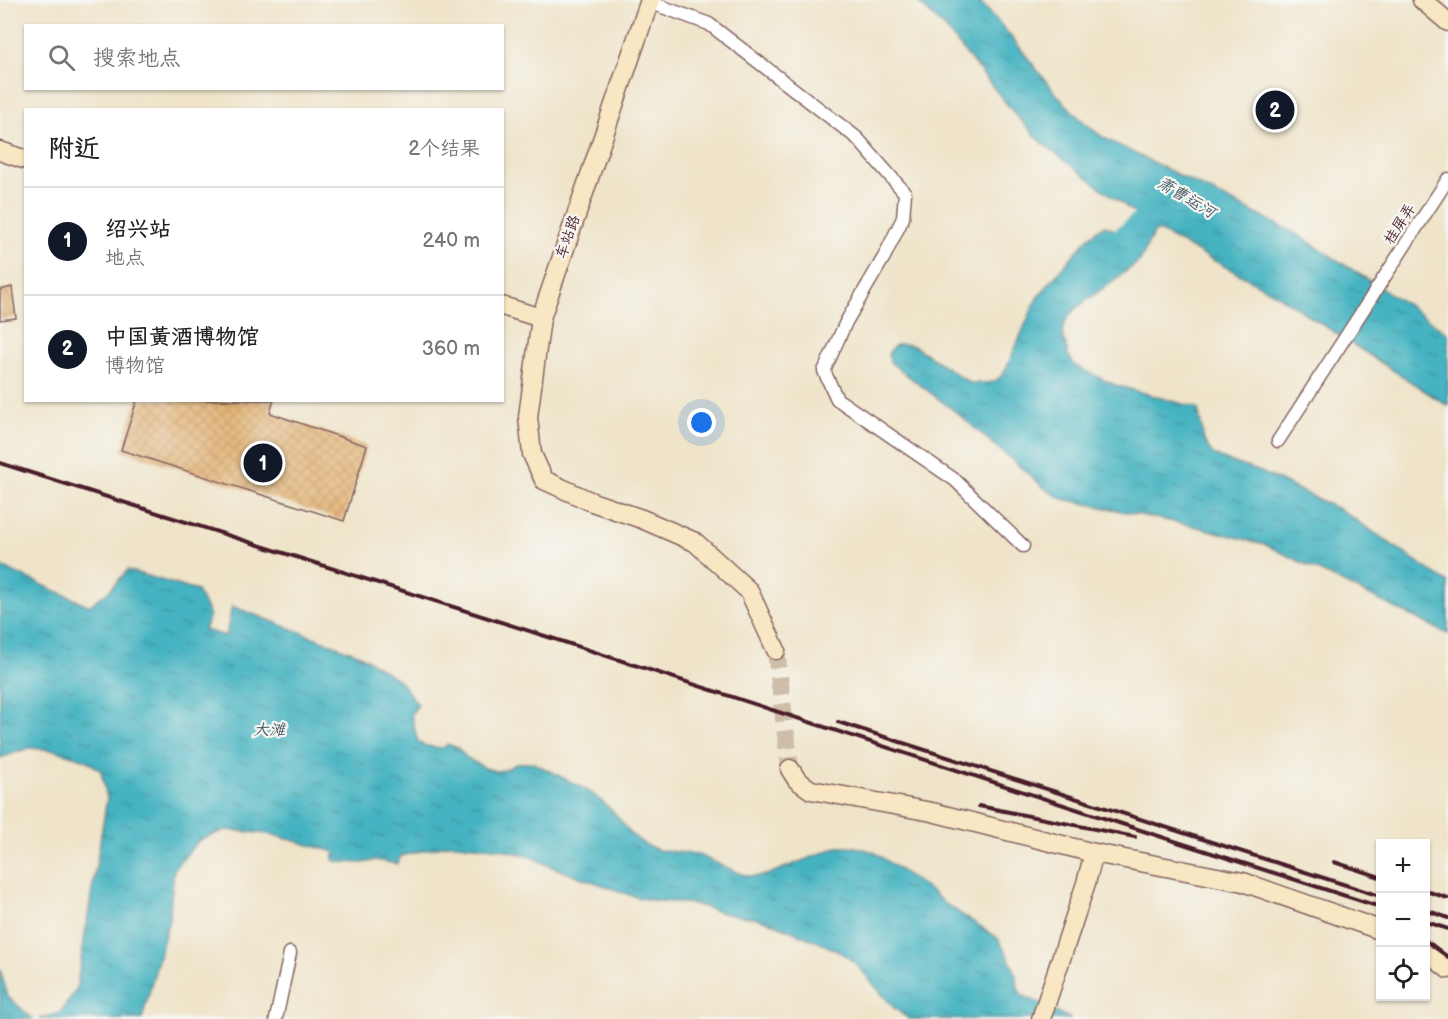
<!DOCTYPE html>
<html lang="zh">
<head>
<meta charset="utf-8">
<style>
  :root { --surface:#fff; --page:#f6f6f6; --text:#222; --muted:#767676; --line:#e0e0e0; --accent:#111827 }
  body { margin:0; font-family:"Balsamiq Sans","LXGW WenKai TC",sans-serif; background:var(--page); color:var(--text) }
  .controls { position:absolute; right:18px; bottom:18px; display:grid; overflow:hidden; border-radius:0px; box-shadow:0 2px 4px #0004 }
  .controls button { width:54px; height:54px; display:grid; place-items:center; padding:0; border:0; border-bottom:2px solid var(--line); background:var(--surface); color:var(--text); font:30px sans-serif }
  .you { position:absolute; left:702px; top:423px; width:21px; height:21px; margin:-15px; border:4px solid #fff; border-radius:50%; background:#1a73e8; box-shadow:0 0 0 9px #1a73e833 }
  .badge { display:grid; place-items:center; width:39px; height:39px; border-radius:50%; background:var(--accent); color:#fff; font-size:20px; font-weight:700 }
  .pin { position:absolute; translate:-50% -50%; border:3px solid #fff; box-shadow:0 2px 6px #0006 }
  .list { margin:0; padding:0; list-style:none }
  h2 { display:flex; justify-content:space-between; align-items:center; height:78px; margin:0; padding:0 24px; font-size:26px }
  h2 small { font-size:20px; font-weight:400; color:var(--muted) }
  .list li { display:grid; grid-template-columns:39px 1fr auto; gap:18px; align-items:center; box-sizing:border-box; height:108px; padding:0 24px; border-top:2px solid var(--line) }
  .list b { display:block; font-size:22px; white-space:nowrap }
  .list p { margin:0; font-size:20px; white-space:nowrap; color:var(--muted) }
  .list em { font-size:20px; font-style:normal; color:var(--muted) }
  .icon { flex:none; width:33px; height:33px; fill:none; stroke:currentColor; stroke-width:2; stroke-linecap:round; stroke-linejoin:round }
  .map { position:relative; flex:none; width:1448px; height:1019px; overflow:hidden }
  .search { position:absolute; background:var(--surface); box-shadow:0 2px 4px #0004; left:24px; top:24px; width:480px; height:66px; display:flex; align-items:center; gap:15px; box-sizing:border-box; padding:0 21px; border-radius:0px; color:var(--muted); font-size:22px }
  .panel { position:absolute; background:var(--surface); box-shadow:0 2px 4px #0004; left:24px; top:108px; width:480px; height:294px; border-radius:0px }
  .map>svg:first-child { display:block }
</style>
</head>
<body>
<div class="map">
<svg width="1448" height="1019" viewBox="0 0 1448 1019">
  <defs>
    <pattern id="water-ripples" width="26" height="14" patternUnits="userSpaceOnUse" patternTransform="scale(1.5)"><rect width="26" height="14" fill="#45b3c1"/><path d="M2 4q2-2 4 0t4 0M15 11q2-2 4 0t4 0" fill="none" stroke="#3c919d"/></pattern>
    <pattern id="building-cross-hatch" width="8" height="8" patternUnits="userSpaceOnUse" patternTransform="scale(1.5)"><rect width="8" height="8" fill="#e4b476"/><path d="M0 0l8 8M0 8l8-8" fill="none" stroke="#c59a66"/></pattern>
  </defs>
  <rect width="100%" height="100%" fill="#f6f6f2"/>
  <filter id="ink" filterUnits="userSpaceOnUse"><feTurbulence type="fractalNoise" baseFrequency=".0167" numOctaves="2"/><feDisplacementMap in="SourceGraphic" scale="12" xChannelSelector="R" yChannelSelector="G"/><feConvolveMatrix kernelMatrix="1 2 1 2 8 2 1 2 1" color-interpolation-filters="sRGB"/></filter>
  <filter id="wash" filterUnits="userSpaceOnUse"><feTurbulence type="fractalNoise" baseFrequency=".008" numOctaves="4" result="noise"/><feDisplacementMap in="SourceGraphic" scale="24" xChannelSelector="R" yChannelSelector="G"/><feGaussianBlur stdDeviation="1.35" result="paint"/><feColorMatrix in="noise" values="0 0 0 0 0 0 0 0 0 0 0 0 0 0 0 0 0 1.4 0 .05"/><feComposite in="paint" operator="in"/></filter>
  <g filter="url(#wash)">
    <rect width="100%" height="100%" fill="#efe4c9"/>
    <g fill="url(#water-ripples)" stroke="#486976" stroke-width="1.5">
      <path d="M916 0H978C1024 44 1051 101 1104 138L1295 233 1411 307 1448 334V406L1274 293 1159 231 1154 232 1140 261 1076 308 1068 317 1064 325 1063 334 1068 355 1075 366 1115 385 1198 408 1204 441 1212 453 1220 458 1261 472 1341 510 1448 583V634L1266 545 1194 526 1063 499 1048 491 956 412 891 363 888 355C893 342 903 343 914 346L970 383H987L995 381 1001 376 1006 369 1037 298 1088 238 1104 225 1124 234 1131 229 1141 218 1043 144 1015 114 946 29Z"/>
      <polygon points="0,566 90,606 97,599 106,594 128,570 197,591 210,615 204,630 226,636 232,606 360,655 399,680 418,705 411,714 418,742 426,746 443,748 447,744 458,748 465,756 472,761 485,768 496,771 504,770 518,763 534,763 581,787 594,795 612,810 631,834 644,844 658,850 696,854 746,876 762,876 769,874 837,847 856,847 874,852 932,892 944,903 998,938 1013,966 1017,980 1018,988 1022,995 1071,1019 909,1019 894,1008 855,963 843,954 823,944 770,922 756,918 726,914 695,904 650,900 636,897 552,867 531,857 502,849 457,844 450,844 401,856 397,864 376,860 363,863 340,862 333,860 335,852 270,834 226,830 199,840 174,869 169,919 142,1019 39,1019 60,1013 76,990 107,798 101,771 86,760 54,750 29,748 0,758"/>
      <polygon points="0,969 8,997 33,1019 0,1019"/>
    </g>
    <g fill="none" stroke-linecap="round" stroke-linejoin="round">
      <polyline stroke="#45b3c1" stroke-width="12" points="1109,242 1151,207"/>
    </g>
    <g id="blocks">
      <g fill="url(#building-cross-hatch)">
        <polygon points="12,287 16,318 0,320 0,290"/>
        <polygon points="137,400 274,400 270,413 367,446 344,521 121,450"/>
      </g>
    </g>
  </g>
  <g filter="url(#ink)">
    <use href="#blocks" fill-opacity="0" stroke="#846462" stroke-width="1.5"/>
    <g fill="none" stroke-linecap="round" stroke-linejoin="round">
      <polyline stroke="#cebda9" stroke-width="18" stroke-dasharray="18 9" stroke-linecap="butt" points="776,650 790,769"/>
      <g stroke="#846462" stroke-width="15">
        <g id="street">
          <polyline points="649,2 709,24 857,138 905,193 903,218 884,257 846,322 824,371 837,399 955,480 1023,546"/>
          <polyline points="1278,441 1448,179"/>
          <polyline points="276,1019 290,953"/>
        </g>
      </g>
      <g stroke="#846462" stroke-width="21">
        <g id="secondary">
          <polyline points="650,0 541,318 528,417 532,454 544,480 592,502 642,519 695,542 749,591 776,650"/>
          <polyline points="1422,0 1448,22"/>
          <polyline points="0,151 26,160"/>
          <polyline points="502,306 541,318"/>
          <polyline points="790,769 797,780 811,790 932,812 1094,853 1243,882 1380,930"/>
          <polyline points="1426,951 1448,969"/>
          <polyline points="1041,1019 1086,883 1094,853"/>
        </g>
      </g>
      <use href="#street" stroke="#fff" stroke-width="12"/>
      <use href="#secondary" stroke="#f9e7c3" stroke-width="18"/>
      <g stroke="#4a1f2b" stroke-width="4">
        <polyline points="0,463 564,642 1168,839 1380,907"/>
        <polyline points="838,722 1380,896"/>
        <polyline points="979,806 1135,837"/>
        <polyline points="1334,862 1380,877"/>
        <polyline points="1426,891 1448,898"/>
        <polyline points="1426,910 1448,918"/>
        <polyline points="1426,922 1448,929"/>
        <polyline points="1426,941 1448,957"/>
      </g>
    </g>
  </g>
  <g text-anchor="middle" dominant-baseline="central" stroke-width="4.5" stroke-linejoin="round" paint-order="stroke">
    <g font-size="15" fill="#4a1f2b" stroke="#f6f6f2">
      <text transform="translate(1400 224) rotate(-57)">桂屏弄</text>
      <text transform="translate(568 237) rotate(-71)">车站路</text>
    </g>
    <g font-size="16" font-style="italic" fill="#485a67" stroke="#f6f6f2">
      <text transform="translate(1186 198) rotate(31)">萧曹运河</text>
      <text x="269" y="730">大滩</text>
    </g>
  </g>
</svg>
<div class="controls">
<button>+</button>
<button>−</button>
<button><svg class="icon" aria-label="locate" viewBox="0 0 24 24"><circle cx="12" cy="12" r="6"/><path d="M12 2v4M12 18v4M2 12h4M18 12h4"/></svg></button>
</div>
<div class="you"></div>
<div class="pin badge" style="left:263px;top:463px">1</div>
<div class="pin badge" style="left:1275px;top:110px">2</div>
<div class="search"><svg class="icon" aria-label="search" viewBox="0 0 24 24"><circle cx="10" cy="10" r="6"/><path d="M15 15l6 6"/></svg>搜索地点</div>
<section class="panel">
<h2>附近<small>2个结果</small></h2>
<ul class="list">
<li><span class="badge">1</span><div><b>绍兴站</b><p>地点</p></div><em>240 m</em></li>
<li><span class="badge">2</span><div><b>中国黄酒博物馆</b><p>博物馆</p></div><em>360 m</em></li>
</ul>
</section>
</div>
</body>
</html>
